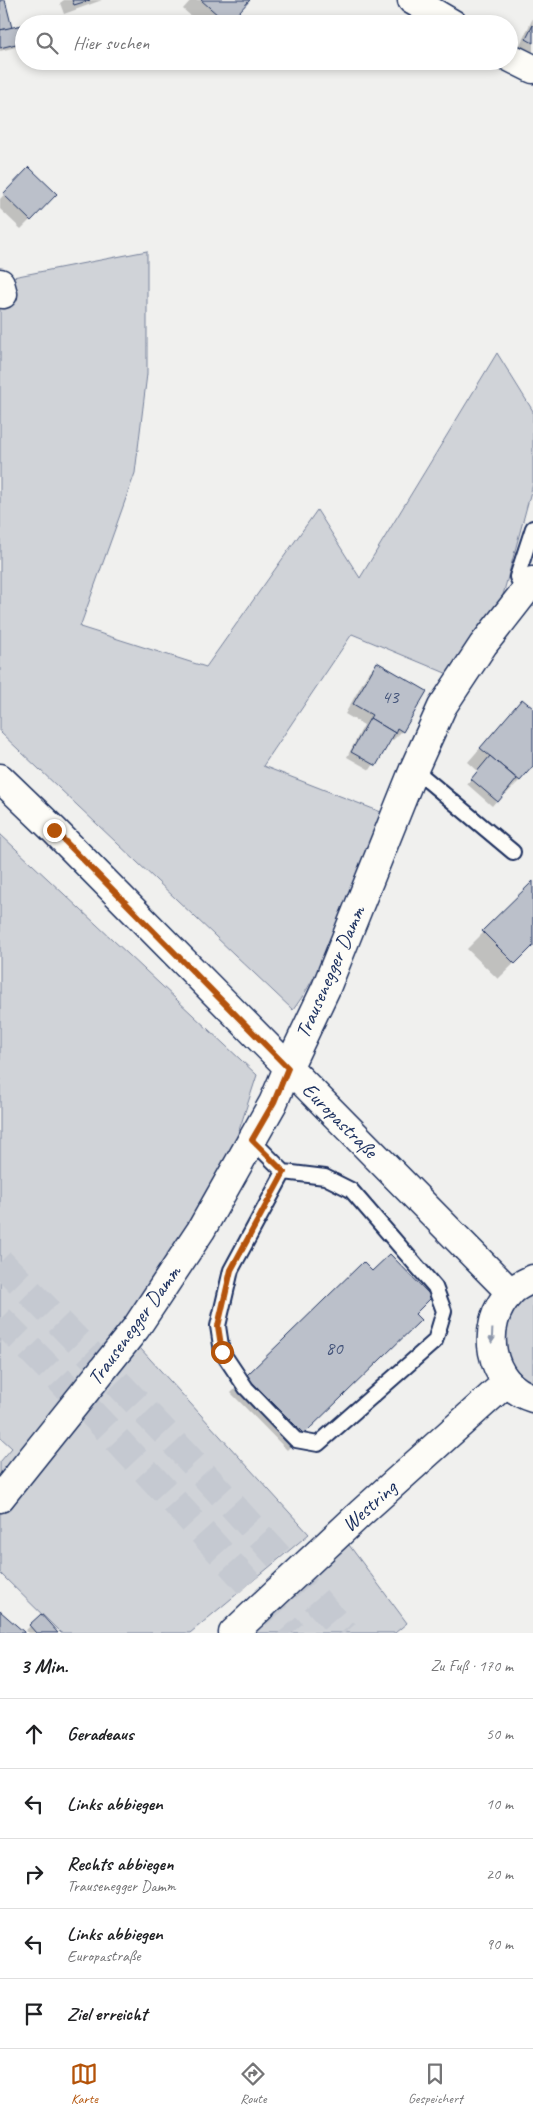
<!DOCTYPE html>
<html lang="de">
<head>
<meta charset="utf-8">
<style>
  :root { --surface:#fff; --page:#f2f2f2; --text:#202124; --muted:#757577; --line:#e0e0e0; --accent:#b45309 }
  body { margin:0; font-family:Caveat,sans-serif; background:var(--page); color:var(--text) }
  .stop { position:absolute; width:15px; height:15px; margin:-11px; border:4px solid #b45309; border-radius:50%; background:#fff }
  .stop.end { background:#b45309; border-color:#fff; box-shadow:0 1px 5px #0008 }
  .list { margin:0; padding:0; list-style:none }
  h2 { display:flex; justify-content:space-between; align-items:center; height:65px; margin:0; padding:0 20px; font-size:21px }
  h2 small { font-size:16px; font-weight:400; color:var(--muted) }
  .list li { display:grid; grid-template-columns:32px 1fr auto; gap:15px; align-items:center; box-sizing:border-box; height:70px; padding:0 20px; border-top:1px solid var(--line) }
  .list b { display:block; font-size:19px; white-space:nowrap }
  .list p { margin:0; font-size:16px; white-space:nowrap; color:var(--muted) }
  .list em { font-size:16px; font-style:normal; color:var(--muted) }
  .icon { flex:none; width:28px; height:28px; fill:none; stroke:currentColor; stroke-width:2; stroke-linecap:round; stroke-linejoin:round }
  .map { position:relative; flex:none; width:533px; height:1633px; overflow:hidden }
  .search { position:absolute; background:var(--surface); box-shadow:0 2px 8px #0003; left:15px; right:15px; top:15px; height:55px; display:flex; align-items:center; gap:12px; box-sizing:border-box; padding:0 18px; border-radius:28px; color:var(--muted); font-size:19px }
  .sheet { height:415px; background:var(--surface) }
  nav { display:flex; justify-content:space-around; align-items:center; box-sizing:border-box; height:70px; border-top:1px solid var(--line); background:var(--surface); font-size:14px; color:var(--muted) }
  nav a { display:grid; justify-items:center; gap:2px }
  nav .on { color:var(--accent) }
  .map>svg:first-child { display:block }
</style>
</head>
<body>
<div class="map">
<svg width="533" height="1633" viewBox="0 0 533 1633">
  <rect width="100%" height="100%" fill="#f0f0ee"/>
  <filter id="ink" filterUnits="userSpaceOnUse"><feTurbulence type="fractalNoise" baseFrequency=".02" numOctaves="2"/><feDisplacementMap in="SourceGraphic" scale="10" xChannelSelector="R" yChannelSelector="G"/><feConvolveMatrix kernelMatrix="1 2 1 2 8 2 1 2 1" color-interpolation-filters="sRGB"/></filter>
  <g filter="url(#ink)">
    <g fill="#d0d3d8" stroke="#76819b">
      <path d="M147 251V374L135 473 80 627 206 667 317 510 360 578 497 353 533 411V484L503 595 448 674 352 634 263 766 381 812C356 880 336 951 293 1010L0 732V291L13 277Z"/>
      <polygon points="0,834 257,1075 230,1158 125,1326 140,1348 309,1534 190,1633 61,1633 0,1573 0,1462 12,1448 0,1437"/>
      <path d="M533 1293V1385C527 1381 519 1377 514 1372 506 1363 505 1354 505 1343 503 1318 510 1305 533 1293Z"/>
      <polygon points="349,1545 407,1623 395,1633 252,1633"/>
    </g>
    <g fill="#0003">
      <polygon points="0,0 4,0 11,29 21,26 24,37 24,43 20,46 0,51"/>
      <polygon points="64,0 102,0 64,14 60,3"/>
      <polygon points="191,0 248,0 226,24 200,24 183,9"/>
      <polygon points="533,18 533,57 518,49"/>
      <polygon points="29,169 56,194 21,229 0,209 0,199"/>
      <polygon points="377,664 402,731 393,740 390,739 370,770 347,757 364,725 345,714 368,673"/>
      <polygon points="522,700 533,710 533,764 519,781 506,794 504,792 492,806 467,784 478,771 468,762"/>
      <polygon points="533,883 533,945 498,979 467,949"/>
      <polygon points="363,1264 413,1314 403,1336 287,1450 231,1393"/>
      <polygon points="41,1616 56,1633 28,1633 25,1631"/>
    </g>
    <g fill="#bbc0ca" stroke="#1b2f5e">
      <polygon points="0,0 5,0 12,28 0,30"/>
      <polygon points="72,0 90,0 74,5"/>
      <polygon points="201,0 250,0 228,24"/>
      <polygon points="22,25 24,42 0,48 0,30"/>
      <polygon points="533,25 533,43 526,39"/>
      <polygon points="29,167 57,194 31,221 3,194"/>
      <polygon points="377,662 427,691 403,732 397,728 395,733 370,718 372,715 353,704"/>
      <polygon points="522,699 533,708 533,766 520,781 480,748"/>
      <polygon points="370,718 395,733 376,766 351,752"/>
      <polygon points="490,756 517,779 498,802 471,779"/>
      <polygon points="533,881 533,946 515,964 482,931"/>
      <polygon points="390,1254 432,1297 415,1314 421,1320 304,1434 246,1376 363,1262 372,1271"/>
      <polygon points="0,1611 24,1632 24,1633 0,1633"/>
      <polygon points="41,1614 58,1633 36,1633 29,1625"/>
    </g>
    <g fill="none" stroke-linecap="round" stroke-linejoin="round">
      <g stroke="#c5c9d1" stroke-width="28" stroke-dasharray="28 14" stroke-linecap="butt">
        <path d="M0 1262C119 1382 235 1505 345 1633"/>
        <path d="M0 1319C101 1420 198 1526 292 1633"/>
      </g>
      <g stroke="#1b2f5e" stroke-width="18">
        <g id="service">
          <polyline points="524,591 517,577 533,528"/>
          <polyline points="414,769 513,852"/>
          <polyline points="252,1140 284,1172 231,1270 218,1326 222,1352 246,1388 296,1440 318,1444 435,1341 444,1311 435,1287 351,1190 325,1177 284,1172"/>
        </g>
      </g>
      <g stroke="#1b2f5e" stroke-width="31">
        <g id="minor">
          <polyline points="412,0 453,24"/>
          <polyline points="509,57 533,69"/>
          <polyline points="0,283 3,294"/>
          <polyline points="0,1498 136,1328 201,1230 273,1103 288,1068 326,988 414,769 442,707 483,645 533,581"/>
        </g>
      </g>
      <g stroke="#1b2f5e" stroke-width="31">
        <g id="tertiary">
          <polyline points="0,778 54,830 510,1292"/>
          <path d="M533 1279C526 1282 515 1287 510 1293 479 1324 488 1385 533 1398"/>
        </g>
      </g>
      <g stroke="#1b2f5e" stroke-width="31">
        <polyline id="secondary" points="233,1633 361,1513 507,1382"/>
      </g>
      <use href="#service" stroke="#fdfcf7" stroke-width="14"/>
      <use href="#minor" stroke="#fdfcf7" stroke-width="28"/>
      <use href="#tertiary" stroke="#fdfcf7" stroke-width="28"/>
      <use href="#secondary" stroke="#fdfcf7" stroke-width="28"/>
    </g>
    <defs><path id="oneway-solid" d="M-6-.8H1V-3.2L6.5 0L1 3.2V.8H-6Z" transform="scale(1.25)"/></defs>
    <use fill="#8c96aa" href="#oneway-solid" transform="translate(492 1336) rotate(93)"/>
  </g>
  <g fill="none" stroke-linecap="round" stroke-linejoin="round" filter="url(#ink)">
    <polyline stroke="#b45309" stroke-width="6" points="54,830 288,1068 274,1102 252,1140 284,1172 231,1270 218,1326 222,1352"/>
  </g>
  <g text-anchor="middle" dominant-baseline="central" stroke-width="4" stroke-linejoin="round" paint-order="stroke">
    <g font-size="19" fill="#435379">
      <text x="390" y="697">43</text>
      <text x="334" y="1348">80</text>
    </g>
    <g font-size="21" fill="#1b2f5e" stroke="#fdfcf7">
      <text transform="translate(330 972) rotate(-66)">Trausenegger Damm</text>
      <text transform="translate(340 1120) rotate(45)">Europastraße</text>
      <text transform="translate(134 1325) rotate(-54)">Trausenegger Damm</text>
      <text transform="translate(369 1506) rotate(-42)">Westring</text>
    </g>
  </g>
</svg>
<div class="stop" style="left:222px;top:1352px"></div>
<div class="stop end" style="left:54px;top:830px"></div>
<div class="search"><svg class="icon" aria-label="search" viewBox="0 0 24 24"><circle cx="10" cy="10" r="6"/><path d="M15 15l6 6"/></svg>Hier suchen</div>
</div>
<section class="sheet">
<h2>3 Min.<small>Zu Fuß · 170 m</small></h2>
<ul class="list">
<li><svg class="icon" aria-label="ahead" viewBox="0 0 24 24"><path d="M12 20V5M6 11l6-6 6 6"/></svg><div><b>Geradeaus</b></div><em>50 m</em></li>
<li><svg class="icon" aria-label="left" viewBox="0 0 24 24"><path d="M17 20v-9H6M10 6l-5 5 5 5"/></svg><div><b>Links abbiegen</b></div><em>10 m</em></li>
<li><svg class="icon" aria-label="right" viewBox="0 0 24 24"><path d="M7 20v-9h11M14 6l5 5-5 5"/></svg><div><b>Rechts abbiegen</b><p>Trausenegger Damm</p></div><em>20 m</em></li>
<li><svg class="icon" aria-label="left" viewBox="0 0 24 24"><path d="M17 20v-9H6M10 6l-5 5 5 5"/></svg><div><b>Links abbiegen</b><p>Europastraße</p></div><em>90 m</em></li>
<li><svg class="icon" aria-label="arrive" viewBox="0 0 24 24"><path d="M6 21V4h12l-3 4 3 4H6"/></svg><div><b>Ziel erreicht</b></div></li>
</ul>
</section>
<nav>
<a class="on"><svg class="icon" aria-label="map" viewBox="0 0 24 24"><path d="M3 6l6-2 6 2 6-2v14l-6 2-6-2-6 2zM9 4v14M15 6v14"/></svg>Karte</a>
<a><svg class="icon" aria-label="directions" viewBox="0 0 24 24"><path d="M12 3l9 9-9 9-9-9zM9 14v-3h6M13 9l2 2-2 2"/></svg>Route</a>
<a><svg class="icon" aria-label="saved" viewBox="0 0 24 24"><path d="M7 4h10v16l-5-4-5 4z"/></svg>Gespeichert</a>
</nav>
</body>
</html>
